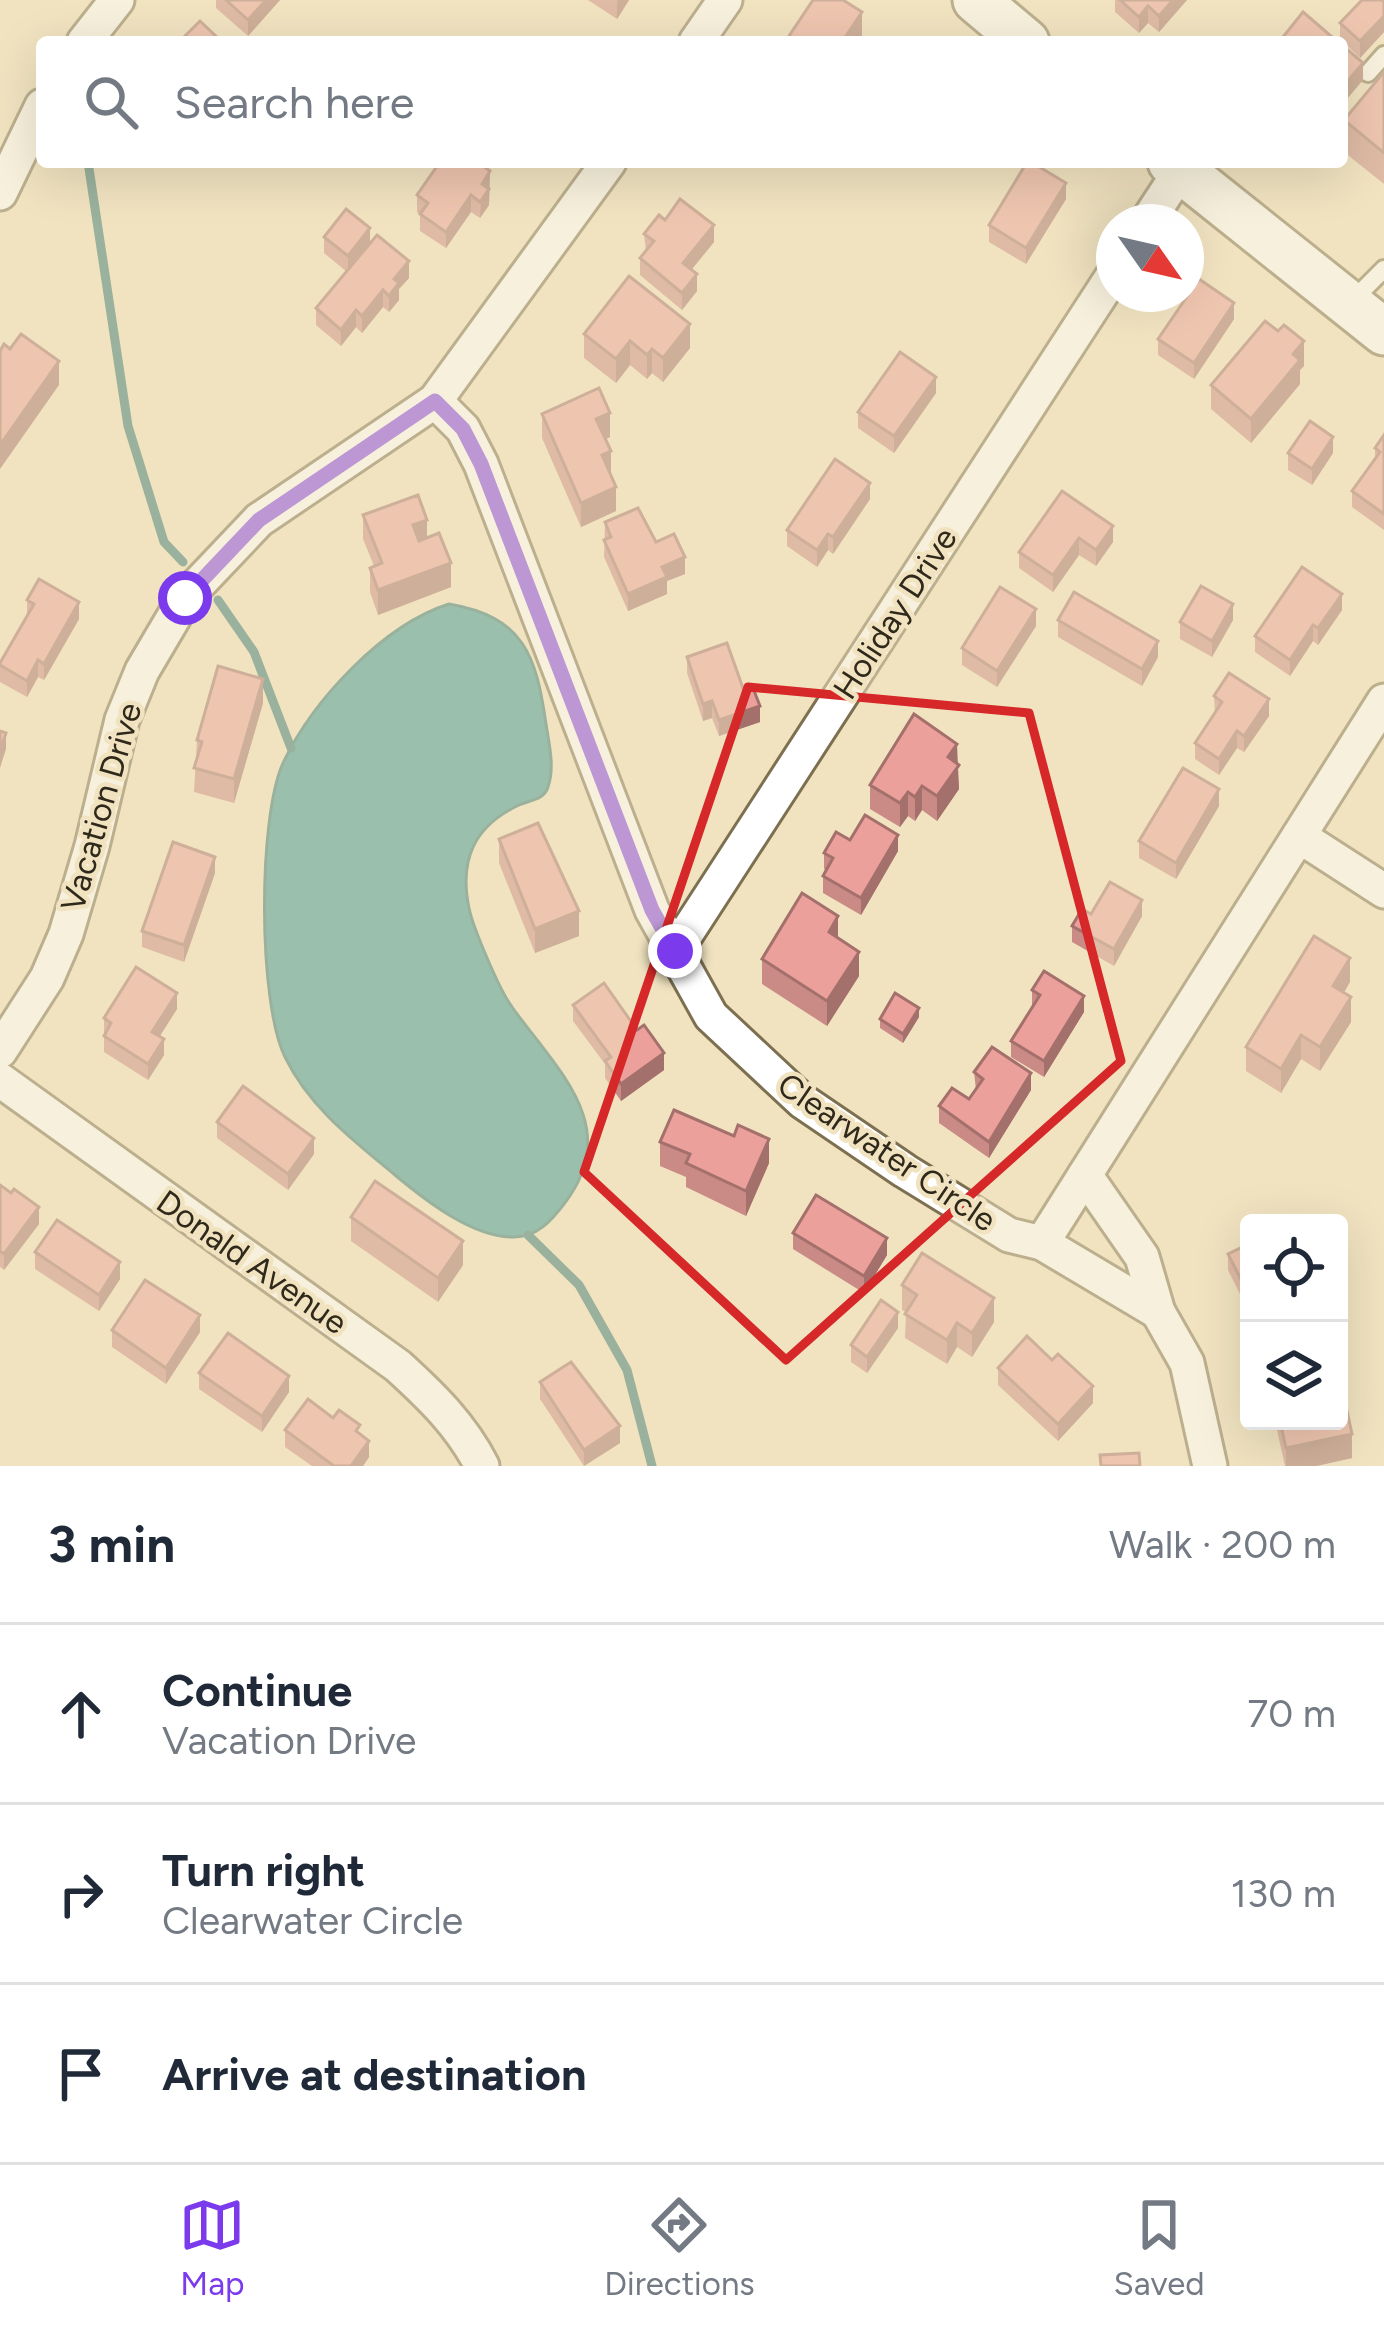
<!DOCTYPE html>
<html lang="en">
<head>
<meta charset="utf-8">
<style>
  :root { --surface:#fff; --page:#f2f2f3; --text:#1f2937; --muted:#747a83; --line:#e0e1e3; --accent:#7c3aed }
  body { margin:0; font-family:Figtree,sans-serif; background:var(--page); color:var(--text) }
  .controls { position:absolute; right:36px; bottom:36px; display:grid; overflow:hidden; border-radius:12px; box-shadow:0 12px 48px #0002 }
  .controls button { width:108px; height:108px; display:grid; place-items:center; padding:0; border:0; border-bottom:3px solid var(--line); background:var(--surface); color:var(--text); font:60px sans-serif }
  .compass { position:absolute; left:1096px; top:204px; width:108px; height:108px; border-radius:50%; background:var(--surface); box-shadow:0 12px 48px #0002; rotate:124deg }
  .stop { position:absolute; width:36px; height:36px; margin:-27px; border:9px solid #7c3aed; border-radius:50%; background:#fff }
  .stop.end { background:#7c3aed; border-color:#fff; box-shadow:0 3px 12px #0008 }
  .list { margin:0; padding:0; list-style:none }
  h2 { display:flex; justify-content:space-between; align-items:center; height:156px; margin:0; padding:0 48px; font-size:51px }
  h2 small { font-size:39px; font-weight:400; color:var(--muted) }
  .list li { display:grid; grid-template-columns:78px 1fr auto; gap:36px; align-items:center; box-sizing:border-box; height:180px; padding:0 48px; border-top:3px solid var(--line) }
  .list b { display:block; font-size:45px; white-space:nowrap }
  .list p { margin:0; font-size:39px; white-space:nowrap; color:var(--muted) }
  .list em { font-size:39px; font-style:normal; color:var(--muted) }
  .icon { flex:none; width:66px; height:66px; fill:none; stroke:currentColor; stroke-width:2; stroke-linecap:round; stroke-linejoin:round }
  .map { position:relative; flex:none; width:1384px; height:1466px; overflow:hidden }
  .search { position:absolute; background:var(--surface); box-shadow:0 12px 48px #0002; left:36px; right:36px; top:36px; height:132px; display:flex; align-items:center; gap:30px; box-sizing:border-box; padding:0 42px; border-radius:12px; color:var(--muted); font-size:45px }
  .sheet { height:696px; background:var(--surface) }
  nav { display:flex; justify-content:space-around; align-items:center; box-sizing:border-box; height:168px; border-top:3px solid var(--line); background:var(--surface); font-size:33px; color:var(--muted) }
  nav a { display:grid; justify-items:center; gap:6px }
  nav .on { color:var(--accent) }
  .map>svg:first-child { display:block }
</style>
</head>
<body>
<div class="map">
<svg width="1384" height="1466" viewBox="0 0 1384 1466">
  <rect width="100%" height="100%" fill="#f1e3c0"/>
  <path fill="#329698" stroke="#317573" stroke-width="3" d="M449 604C524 617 536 655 546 724 549 744 555 767 548 787 544 800 530 800 519 805 474 826 459 860 469 908 473 928 500 991 512 1007 557 1070 624 1127 564 1204 551 1221 537 1237 514 1237 473 1238 425 1200 395 1175 353 1140 310 1108 285 1057 258 1002 258 818 283 763 313 700 383 625 449 604Z"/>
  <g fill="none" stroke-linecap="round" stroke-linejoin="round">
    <g stroke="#317573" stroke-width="9">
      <polyline points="88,162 128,426 164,542 183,562"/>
      <polyline points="218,600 254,652 291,748"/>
      <polyline points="528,1235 579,1285 627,1370 652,1466"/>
    </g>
    <g stroke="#7d7051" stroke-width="22">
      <g id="lane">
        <polyline points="1368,73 1384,55"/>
        <polyline points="1351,302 1384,269"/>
      </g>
    </g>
    <g stroke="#7d7051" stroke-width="39">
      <g id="street">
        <polyline points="84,42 117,0"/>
        <polyline points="696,42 725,0"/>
        <polyline points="0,193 42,106"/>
        <polyline points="1147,222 1181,170"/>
        <polyline points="435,401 463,429 481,464 652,910 711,1016 802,1101 905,1171 1009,1235 1042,1243 1158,1312"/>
        <polyline points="1299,836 1384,891"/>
        <polyline points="675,951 1114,274"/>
        <polyline points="0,1051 47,978 66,934 92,846 122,720 142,671 185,598 259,520 435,401 609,162"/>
        <path d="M0 1080 398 1366C432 1397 461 1425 482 1466"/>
        <polyline points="1085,1175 1142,1257 1158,1312 1187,1363 1210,1466"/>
        <polyline points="1042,1243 1384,701"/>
      </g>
    </g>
    <g stroke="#7d7051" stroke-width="51">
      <g id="secondary">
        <polyline points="976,0 1026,42"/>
        <polyline points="1171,162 1384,332"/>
      </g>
    </g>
    <use href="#lane" stroke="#fff" stroke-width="16"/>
    <use href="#street" stroke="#fff" stroke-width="33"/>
    <use href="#secondary" stroke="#fff" stroke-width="45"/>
  </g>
  <g fill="#ca8a85">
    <polygon points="216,0 280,0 248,36 216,8"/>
    <polygon points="588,0 629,0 617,19"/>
    <polygon points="1115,0 1187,0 1159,32 1148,23 1139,33 1115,12"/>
    <polygon points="1384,2 1384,32 1360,58 1340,39 1340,23"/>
    <polygon points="1384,72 1384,184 1344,152 1344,120"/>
    <polygon points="490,171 489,205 480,218 471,212 446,248 420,231 420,214 417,212 417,195"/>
    <polygon points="1066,199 1026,264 989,242 989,225"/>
    <polygon points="665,220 714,242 691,270 697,291 682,310 640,275 640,258 646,251 644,234"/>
    <polygon points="324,237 370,243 409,278 399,289 399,300 389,312 383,307 362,333 356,327 341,346 316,325 316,308 347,272 324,253"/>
    <polygon points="1234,319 1194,379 1158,355 1158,339"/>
    <polygon points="584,334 690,348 663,382 652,373 647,379 630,365 616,383 584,358"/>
    <polygon points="1304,366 1300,370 1300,384 1251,443 1211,409 1211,385"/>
    <polygon points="936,393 894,453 858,428 858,412"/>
    <polygon points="542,414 610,437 606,439 616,511 581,527 542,438"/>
    <polygon points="1384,435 1384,530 1352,507 1352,491 1375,460 1375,448"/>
    <polygon points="1288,453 1333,453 1312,485 1288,470"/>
    <polygon points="1062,491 1113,542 1096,566 1079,555 1053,592 1019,568 1019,552"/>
    <polygon points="870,499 833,554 828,550 817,567 787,546 787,530"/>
    <polygon points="363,515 427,538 451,587 378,615 370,592 370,568 374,566 363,539"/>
    <polygon points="605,522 656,542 685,574 667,581 667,594 628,611 604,557"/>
    <polygon points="27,600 79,619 44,680 38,677 27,697 0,682 0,663 27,616"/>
    <polygon points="1342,610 1318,645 1313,641 1290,676 1255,652 1255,636"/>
    <polygon points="1058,620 1158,657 1142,686 1058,637"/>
    <polygon points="1233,620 1212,657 1180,639 1180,622"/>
    <polygon points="1036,626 997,687 962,665 962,648"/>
    <polygon points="687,657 744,691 760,722 719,736 712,718 703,721 687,673"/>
    <polygon points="1214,696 1269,716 1244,752 1237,748 1219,775 1195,759 1195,743 1215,713"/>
    <polygon points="263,703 234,803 194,792 197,740"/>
    <polygon points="957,763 959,789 937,821 922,810 915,821 908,816 900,827 870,809 870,785"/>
    <polygon points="1219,806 1176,879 1139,858 1139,841"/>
    <polygon points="499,839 579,936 535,953 499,863"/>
    <polygon points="850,840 898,851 861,915 823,893 823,876 826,870 824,869 824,853"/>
    <polygon points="215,873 184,962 142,947 142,931"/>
    <polygon points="1091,914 1142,916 1114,966 1072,942 1072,926"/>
    <polygon points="762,959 859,976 827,1026 762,984"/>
    <polygon points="1350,982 1344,993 1351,1022 1320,1071 1301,1059 1281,1093 1246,1071 1246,1047"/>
    <polygon points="1032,990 1084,1012 1044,1077 1011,1057 1011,1041 1032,1007"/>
    <polygon points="573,1005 664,1070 621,1101 605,1078 605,1064 573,1021"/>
    <polygon points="177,1009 160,1036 164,1055 148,1080 104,1052 104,1018"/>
    <polygon points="919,1017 903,1043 880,1028 880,1019"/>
    <polygon points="974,1072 1031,1090 989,1158 939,1123 939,1106 969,1099 976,1090"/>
    <polygon points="217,1122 314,1154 288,1190 217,1138"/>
    <polygon points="660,1142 769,1163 746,1216 686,1187 686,1177 660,1166"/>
    <polygon points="0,1185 39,1224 4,1270 0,1267"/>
    <polygon points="351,1217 463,1265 438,1302 351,1241"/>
    <polygon points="793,1233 887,1255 864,1293 793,1249"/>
    <polygon points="1249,1244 1249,1312 1228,1270 1228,1254"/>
    <polygon points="35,1252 120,1279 99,1311 35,1269"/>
    <polygon points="902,1285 994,1322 972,1357 957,1347 947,1364 905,1338 906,1312 902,1310"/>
    <polygon points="898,1328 867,1373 851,1362 851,1345"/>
    <polygon points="112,1330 200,1332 166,1384 112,1347"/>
    <polygon points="998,1368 1093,1403 1058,1441 998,1385"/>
    <polygon points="199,1373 289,1392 262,1432 199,1389"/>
    <polygon points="540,1382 620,1443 584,1466 540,1399"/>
    <polygon points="333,1418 360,1434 369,1457 363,1466 312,1466 285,1447 285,1430"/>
    <polygon points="1275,1421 1339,1421 1352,1458 1316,1466 1285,1466"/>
  </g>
  <g fill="#a4706c">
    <polygon points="266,0 280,0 248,36 248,20"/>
    <polygon points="618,0 629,0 617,19 617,3"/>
    <polygon points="1173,0 1187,0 1159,32 1159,16"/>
    <polygon points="1148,6 1148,23 1139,33 1139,17"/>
    <polygon points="862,12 862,36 858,42 842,42"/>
    <polygon points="1384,16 1384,32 1360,58 1360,41"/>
    <polygon points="1363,63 1363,80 1342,105 1342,88"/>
    <polygon points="490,171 489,205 480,218 482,184"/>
    <polygon points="1066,183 1066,199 1026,264 1026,248"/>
    <polygon points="471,195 471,212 446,248 446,232"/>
    <polygon points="714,225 714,242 683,280 683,263"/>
    <polygon points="370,228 370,245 348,272 348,256"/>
    <polygon points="409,261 409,278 399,289 399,300 389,312 389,296 394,279"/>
    <polygon points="697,274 697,291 682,310 682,293"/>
    <polygon points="383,290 383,307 362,333 362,316"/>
    <polygon points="1234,303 1234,319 1194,379 1194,363"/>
    <polygon points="356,310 356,327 341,346 341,330"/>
    <polygon points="690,324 690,348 663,382 663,358"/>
    <polygon points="630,341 630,365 616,383 616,359"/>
    <polygon points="1304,341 1304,366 1300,370 1300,384 1251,443 1251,419 1293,354"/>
    <polygon points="652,349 652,373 647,379 647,355"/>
    <polygon points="59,361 59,385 0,469 0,445"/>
    <polygon points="936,377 936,393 894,453 894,436"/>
    <polygon points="610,413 610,437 596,443 596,419"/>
    <polygon points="1333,437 1333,453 1312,485 1312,469"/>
    <polygon points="611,451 611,475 602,455"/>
    <polygon points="870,483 870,499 833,554 833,537"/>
    <polygon points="616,487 616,511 581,527 581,503"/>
    <polygon points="427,520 427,544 413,549 413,525"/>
    <polygon points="1113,526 1113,542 1096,566 1096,550"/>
    <polygon points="828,534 828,550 817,567 817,550"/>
    <polygon points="1079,538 1079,555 1053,592 1053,575"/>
    <polygon points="685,557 685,574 667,581 667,594 628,611 628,594 662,567"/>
    <polygon points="451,563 451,587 378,615 378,590"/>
    <polygon points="1342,594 1342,610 1318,645 1318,628"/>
    <polygon points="79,602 79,619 44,680 44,664"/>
    <polygon points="1233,604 1233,620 1212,657 1212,641"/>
    <polygon points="1036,609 1036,626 997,687 997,671"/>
    <polygon points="1313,625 1313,641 1290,676 1290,660"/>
    <polygon points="1158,641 1158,657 1142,686 1142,669"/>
    <polygon points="38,660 38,677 27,697 27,681"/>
    <polygon points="263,679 263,703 234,803 234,779"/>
    <polygon points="1269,699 1269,716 1244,752 1244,736"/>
    <polygon points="712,701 712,718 703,721 703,704"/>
    <polygon points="760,706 760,722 719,736 719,720"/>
    <polygon points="1237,731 1237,748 1219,775 1219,759"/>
    <polygon points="6,733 6,749 0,768 0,751"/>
    <polygon points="957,744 959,789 937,821 937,796 948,757"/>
    <polygon points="922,786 922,810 915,821 915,797"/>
    <polygon points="1219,789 1219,806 1176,879 1176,863"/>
    <polygon points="908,792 908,816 900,827 900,803"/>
    <polygon points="898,835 898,851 861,915 861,898"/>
    <polygon points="215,857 215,873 184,962 184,945"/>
    <polygon points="1142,900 1142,916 1114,966 1114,949"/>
    <polygon points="579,911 579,936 535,953 535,929"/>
    <polygon points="838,916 838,941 829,932"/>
    <polygon points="859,952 859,976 827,1026 827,1001"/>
    <polygon points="1350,958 1350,982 1333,1010 1333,986"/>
    <polygon points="177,993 177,1009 152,1048 152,1032"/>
    <polygon points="1084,996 1084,1012 1044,1077 1044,1061"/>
    <polygon points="1351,997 1351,1022 1320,1071 1320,1047"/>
    <polygon points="919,1008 919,1017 903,1043 903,1034"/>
    <polygon points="1301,1035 1301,1059 1281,1093 1281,1069"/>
    <polygon points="164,1039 164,1055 148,1080 148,1064"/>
    <polygon points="664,1053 664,1070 621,1101 621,1084"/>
    <polygon points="1031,1073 1031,1090 989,1158 989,1142"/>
    <polygon points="314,1138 314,1154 288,1190 288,1174"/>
    <polygon points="769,1139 769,1163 746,1216 746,1191"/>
    <polygon points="39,1207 39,1224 4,1270 4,1254"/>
    <polygon points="887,1238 887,1255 864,1293 864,1276"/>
    <polygon points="463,1241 463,1265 438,1302 438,1278"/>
    <polygon points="120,1262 120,1279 99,1311 99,1295"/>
    <polygon points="994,1298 994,1322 972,1357 972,1333"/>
    <polygon points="898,1312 898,1328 867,1373 867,1357"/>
    <polygon points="200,1315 200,1332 166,1384 166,1368"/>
    <polygon points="957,1323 957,1347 947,1364 947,1340"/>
    <polygon points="289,1376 289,1392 262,1432 262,1416"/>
    <polygon points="1093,1386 1093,1403 1058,1441 1058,1424"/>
    <polygon points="620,1426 620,1443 584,1466 584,1450"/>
    <polygon points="1352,1434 1352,1458 1316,1466 1286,1466 1286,1448"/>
    <polygon points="369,1441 369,1457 363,1466 351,1466"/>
  </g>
  <g fill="#eba09b" stroke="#a4706c" stroke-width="3">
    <polygon points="226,0 266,0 248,20"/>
    <polygon points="813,0 843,0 862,12 842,42 785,42"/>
    <polygon points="1120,0 1173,0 1159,16 1148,6 1139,17"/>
    <polygon points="1362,0 1382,0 1384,2 1384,16 1360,41 1340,23"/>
    <polygon points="1303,12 1338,42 1279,42"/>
    <polygon points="200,21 222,42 179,42"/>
    <polygon points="1342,45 1363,63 1342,88"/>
    <polygon points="1384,72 1384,153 1344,120"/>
    <polygon points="440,162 478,162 490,171 482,184 489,189 480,202 471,195 446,232 420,214 428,203 417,195"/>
    <polygon points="1027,162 1031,162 1066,183 1026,248 989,225"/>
    <polygon points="680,199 714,225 683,263 697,274 682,293 640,258 654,241 644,234 659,215 665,220"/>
    <polygon points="346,209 370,228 348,256 324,237"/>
    <polygon points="377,235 409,261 394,279 399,283 389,296 383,290 362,316 356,310 341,330 316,308"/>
    <polygon points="629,276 690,324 663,358 652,349 647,355 630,341 616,359 584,334"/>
    <polygon points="1199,279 1234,303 1194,363 1158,339"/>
    <polygon points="1265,321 1278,331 1284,325 1304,341 1293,354 1300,360 1251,419 1211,385"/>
    <polygon points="21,334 59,361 0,445 0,351 4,344 10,349"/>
    <polygon points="900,352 936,377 894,436 858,412"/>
    <polygon points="599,388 610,413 596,419 611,451 602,455 616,487 581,503 542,414"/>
    <polygon points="1310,421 1333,437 1312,469 1288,453"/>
    <polygon points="1384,435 1384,514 1352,491 1380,452 1375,448"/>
    <polygon points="835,459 870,483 833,537 828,534 817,550 787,530"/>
    <polygon points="1062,491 1113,526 1096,550 1079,538 1053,575 1019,552"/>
    <polygon points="418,495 427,520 413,525 419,541 439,533 451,563 378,590 370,568 382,563 363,515"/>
    <polygon points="638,508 656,542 674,534 685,557 662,567 667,577 628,594 604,540 611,537 605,522"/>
    <polygon points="1302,567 1342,594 1318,628 1313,625 1290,660 1255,636"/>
    <polygon points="39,579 79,602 44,664 38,660 27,681 0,665 0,663 34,604 27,600"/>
    <polygon points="1201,586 1233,604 1212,641 1180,622"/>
    <polygon points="1000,587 1036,609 997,671 962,648"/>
    <polygon points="1074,592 1158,641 1142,669 1058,620"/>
    <polygon points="727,643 744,691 753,688 760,706 719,720 712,701 703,704 687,657"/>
    <polygon points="218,666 263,679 234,779 194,768 202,742 197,740"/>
    <polygon points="1229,673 1269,699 1244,736 1237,731 1219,759 1195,743 1222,702 1214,696"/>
    <polygon points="914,714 957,744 948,757 959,765 937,796 922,786 915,797 908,792 900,803 870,785"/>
    <polygon points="0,731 6,733 0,751"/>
    <polygon points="1183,768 1219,789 1176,863 1139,841"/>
    <polygon points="865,815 898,835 861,898 823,876 833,858 824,853 836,832 850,840"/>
    <polygon points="538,823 579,911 535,929 499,839"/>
    <polygon points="173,842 215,857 184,945 142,931"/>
    <polygon points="1110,882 1142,900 1114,949 1072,926 1082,909 1091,914"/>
    <polygon points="802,893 838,916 829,932 859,952 827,1001 762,959"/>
    <polygon points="1314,936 1350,958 1333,986 1351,997 1320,1047 1301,1035 1281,1069 1246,1047"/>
    <polygon points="136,967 177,993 152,1032 164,1039 148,1064 104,1036 111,1023 104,1018"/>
    <polygon points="1044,971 1084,996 1044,1061 1011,1041 1040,995 1032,990"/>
    <polygon points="604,983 637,1030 644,1025 664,1053 621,1084 605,1061 611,1057 573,1005"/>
    <polygon points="895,993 919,1008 903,1034 880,1019"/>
    <polygon points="992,1047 1031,1073 989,1142 939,1106 952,1088 969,1099 983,1079 974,1072"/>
    <polygon points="243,1086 314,1138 288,1174 217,1122"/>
    <polygon points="674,1110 734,1136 738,1125 769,1139 746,1191 686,1163 690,1154 660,1142"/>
    <polygon points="375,1181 463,1241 438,1278 351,1217"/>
    <polygon points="0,1185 11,1193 14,1189 39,1207 4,1254 0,1251"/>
    <polygon points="816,1195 887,1238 864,1276 793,1233"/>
    <polygon points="57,1220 120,1262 99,1295 35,1252"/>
    <polygon points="1249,1244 1249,1295 1228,1254"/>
    <polygon points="922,1253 994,1298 972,1333 957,1323 947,1340 905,1314 917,1295 902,1285"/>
    <polygon points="145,1280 200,1315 166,1368 112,1330"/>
    <polygon points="881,1300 898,1312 867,1357 851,1345"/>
    <polygon points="228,1333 289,1376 262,1416 199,1373"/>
    <polygon points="1027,1336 1052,1360 1058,1354 1093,1386 1058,1424 998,1368"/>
    <polygon points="571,1362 620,1426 584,1450 540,1382"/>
    <polygon points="1344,1397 1352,1434 1286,1448 1280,1421 1339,1421 1339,1398"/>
    <polygon points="308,1399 333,1418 339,1410 360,1425 356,1431 369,1441 351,1466 334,1466 285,1430"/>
    <polygon points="1139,1453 1140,1466 1101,1466 1100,1455"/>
  </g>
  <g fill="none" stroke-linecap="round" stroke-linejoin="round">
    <polyline stroke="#7c3aed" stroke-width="15" points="185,598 259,520 435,401 463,429 481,464 652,910 675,951"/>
  </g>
  <path d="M0 0H1384V1466H0ZM748 687 1029 713 1121 1061 786 1360 584 1172Z" fill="#f1e3c0" fill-opacity=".55" fill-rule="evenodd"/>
  <path fill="none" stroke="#d62828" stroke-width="9" stroke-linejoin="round" d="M748 687 1029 713 1121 1061 786 1360 584 1172Z"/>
  <g text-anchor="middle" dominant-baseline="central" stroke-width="9" stroke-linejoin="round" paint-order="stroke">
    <g font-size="33" fill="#2f291c" stroke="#f1e3c0">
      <text transform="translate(895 613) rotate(-57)">Holiday Drive</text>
      <text transform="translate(101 807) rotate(-74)">Vacation Drive</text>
      <text transform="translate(887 1152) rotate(34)">Clearwater Circle</text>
      <text transform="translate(252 1262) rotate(35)">Donald Avenue</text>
    </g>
  </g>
</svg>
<div class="controls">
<button><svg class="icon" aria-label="locate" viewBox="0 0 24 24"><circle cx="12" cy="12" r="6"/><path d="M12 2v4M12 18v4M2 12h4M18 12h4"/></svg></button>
<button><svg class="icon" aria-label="layers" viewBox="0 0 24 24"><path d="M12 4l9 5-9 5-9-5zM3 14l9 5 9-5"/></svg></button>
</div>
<svg class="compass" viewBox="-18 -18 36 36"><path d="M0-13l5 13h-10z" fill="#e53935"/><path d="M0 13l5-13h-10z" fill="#747a83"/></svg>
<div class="stop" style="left:185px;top:598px"></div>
<div class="stop end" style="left:675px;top:951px"></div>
<div class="search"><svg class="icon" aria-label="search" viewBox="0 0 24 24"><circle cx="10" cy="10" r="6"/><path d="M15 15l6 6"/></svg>Search here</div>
</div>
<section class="sheet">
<h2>3 min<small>Walk · 200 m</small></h2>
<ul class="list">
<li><svg class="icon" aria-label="ahead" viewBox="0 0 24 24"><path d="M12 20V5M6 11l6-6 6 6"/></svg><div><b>Continue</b><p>Vacation Drive</p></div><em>70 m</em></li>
<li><svg class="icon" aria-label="right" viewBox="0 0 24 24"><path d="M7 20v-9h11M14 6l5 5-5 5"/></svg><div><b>Turn right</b><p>Clearwater Circle</p></div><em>130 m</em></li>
<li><svg class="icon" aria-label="arrive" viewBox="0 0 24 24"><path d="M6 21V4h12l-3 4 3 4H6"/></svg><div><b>Arrive at destination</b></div></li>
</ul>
</section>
<nav>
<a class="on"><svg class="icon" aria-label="map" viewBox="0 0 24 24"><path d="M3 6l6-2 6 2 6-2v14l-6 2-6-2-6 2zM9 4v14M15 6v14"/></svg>Map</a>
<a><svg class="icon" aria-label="directions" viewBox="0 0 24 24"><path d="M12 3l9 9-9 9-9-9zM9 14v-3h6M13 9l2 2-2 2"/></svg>Directions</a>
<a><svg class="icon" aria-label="saved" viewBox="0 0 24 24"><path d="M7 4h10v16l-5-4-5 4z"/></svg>Saved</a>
</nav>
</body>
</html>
